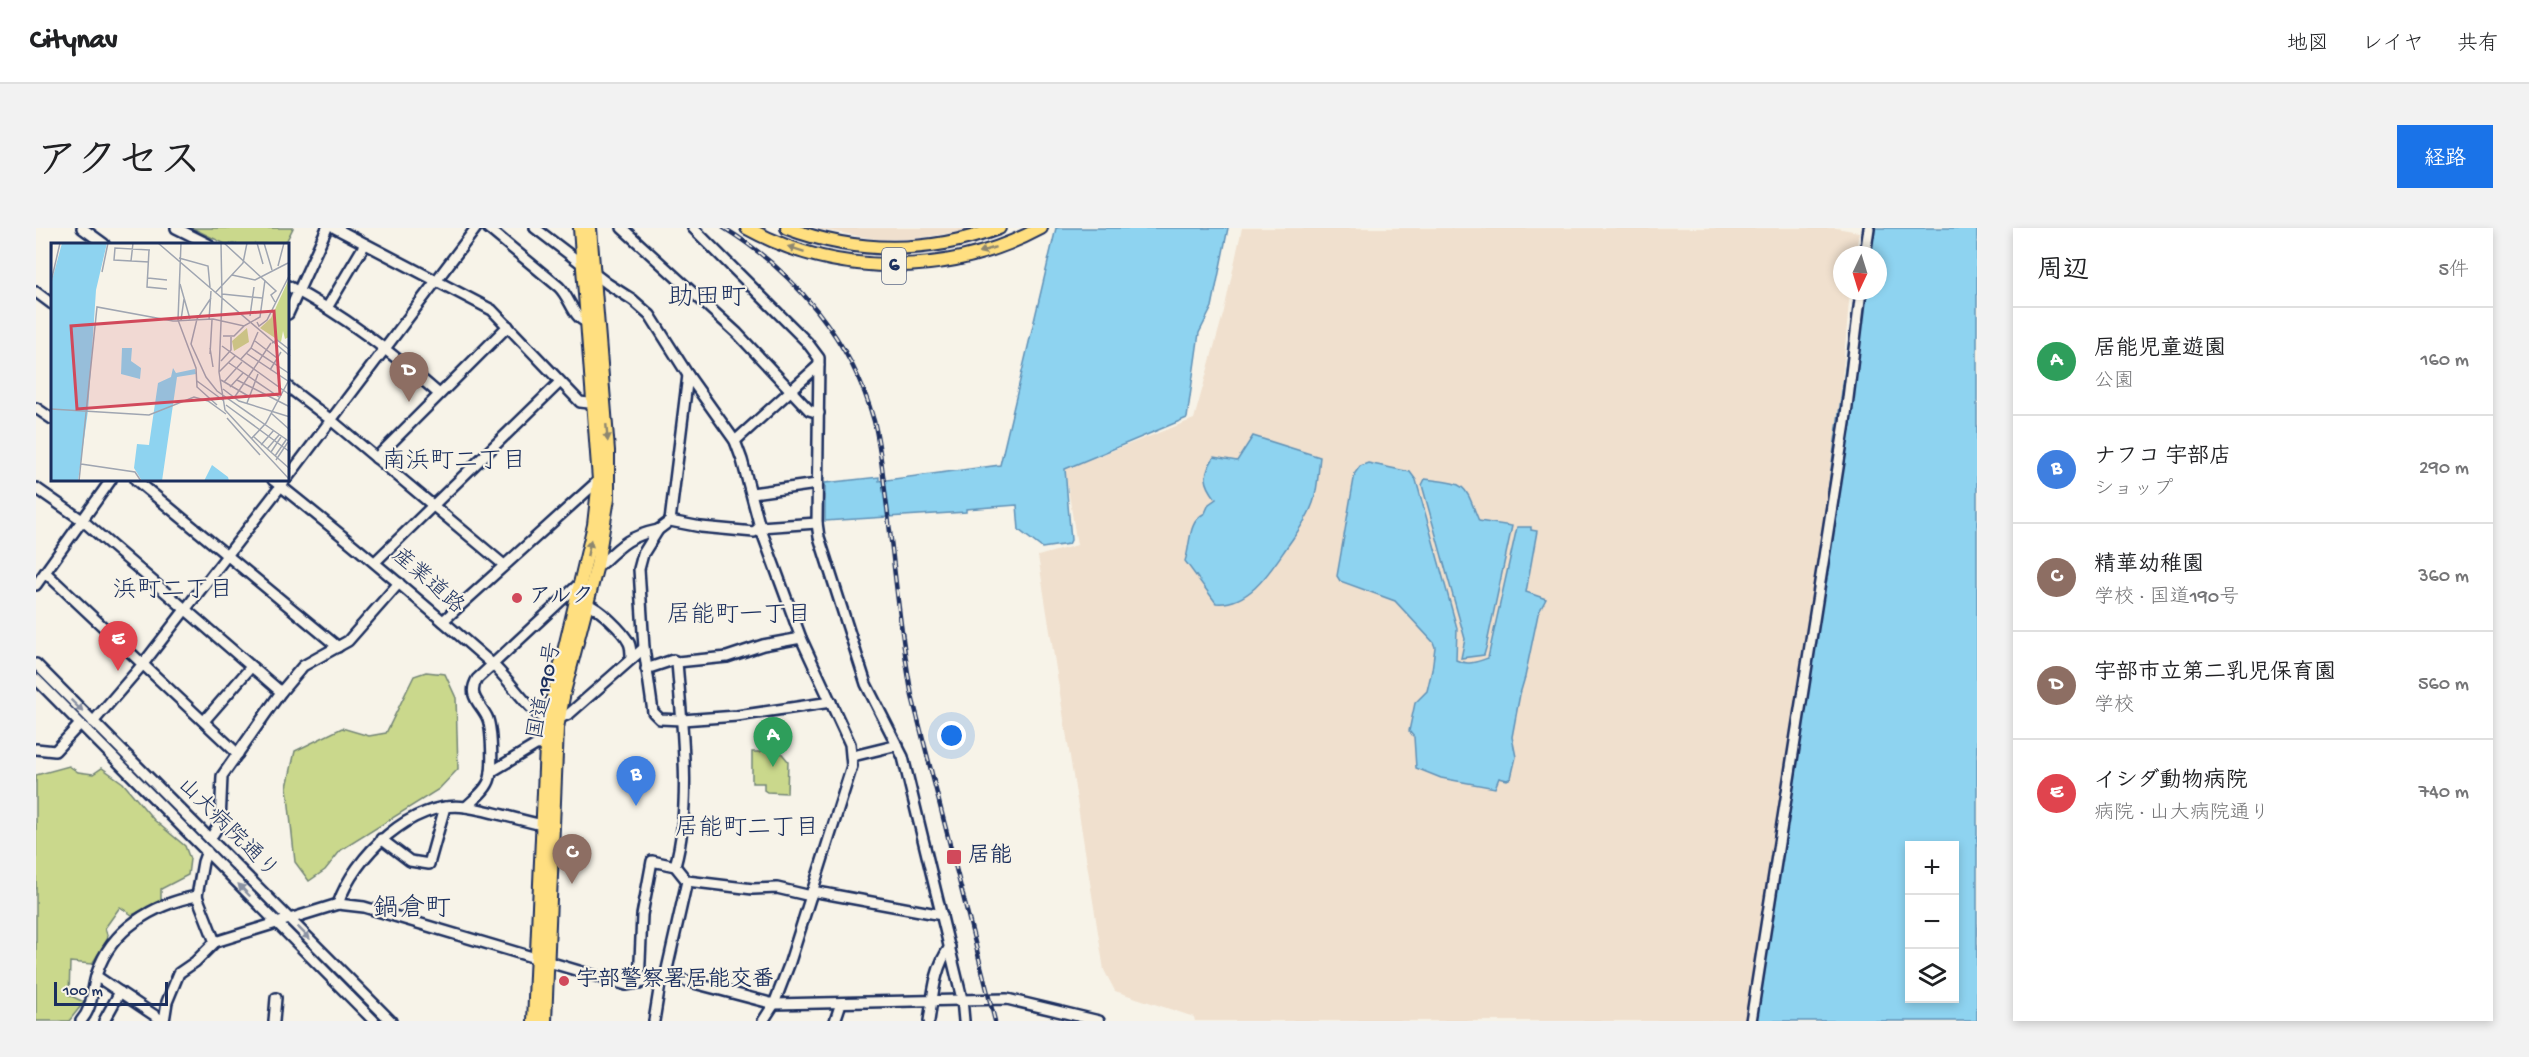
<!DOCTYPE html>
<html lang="ja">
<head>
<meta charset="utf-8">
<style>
  :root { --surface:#fff; --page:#f2f2f2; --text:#202124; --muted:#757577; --line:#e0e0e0; --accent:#1a73e8 }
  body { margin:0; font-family:"Gochi Hand","Klee One",sans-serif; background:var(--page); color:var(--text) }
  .controls { position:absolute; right:18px; bottom:18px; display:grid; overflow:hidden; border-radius:0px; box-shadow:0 3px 9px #0003 }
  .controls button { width:54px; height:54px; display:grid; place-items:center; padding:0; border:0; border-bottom:2px solid var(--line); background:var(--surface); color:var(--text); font:30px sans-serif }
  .compass { position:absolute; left:1797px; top:18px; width:54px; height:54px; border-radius:50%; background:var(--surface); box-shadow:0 3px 9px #0003; rotate:184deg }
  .scale { position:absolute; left:18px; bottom:15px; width:114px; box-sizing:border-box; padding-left:6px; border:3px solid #1b2f5e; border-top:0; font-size:16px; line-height:21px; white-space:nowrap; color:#1b2f5e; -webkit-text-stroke:4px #f7f3e8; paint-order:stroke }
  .you { position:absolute; left:916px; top:508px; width:21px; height:21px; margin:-15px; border:4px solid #fff; border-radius:50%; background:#1a73e8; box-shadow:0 0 0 9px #1a73e833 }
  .badge { display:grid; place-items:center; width:39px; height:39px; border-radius:50%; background:var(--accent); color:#fff; font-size:20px; font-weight:700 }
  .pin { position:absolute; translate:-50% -50px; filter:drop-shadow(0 2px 3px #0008) }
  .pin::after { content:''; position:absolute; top:32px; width:21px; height:18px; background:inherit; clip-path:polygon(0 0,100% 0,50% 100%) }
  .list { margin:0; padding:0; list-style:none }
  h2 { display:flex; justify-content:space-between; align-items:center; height:78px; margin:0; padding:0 24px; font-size:26px }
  h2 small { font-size:20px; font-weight:400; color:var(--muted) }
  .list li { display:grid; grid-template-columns:39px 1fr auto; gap:18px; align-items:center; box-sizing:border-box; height:108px; padding:0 24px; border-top:2px solid var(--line) }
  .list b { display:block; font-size:22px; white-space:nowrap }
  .list p { margin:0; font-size:20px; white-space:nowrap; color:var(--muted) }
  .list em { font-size:20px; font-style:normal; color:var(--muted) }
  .icon { flex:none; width:33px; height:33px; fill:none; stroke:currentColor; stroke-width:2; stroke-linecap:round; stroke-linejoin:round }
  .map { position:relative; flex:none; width:1941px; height:793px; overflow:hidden; border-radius:0px }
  header { display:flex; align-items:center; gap:36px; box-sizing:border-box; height:84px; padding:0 30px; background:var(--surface); border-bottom:2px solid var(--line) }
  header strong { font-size:28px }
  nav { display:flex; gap:33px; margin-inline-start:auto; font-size:21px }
  .intro { display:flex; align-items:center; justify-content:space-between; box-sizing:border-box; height:144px; padding:0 36px }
  h1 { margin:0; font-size:42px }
  .button { padding:15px 27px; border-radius:0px; background:var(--accent); color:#fff; font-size:21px; font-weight:700 }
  main { display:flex; gap:36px; padding:0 36px }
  aside { flex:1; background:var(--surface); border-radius:0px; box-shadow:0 3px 9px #0003 }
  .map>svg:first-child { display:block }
</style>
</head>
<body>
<header>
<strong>Citynav</strong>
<nav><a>地図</a><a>レイヤ</a><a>共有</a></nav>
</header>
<div class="intro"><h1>アクセス</h1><a class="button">経路</a></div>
<main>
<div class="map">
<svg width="1941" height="793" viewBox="0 0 1941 793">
  <rect width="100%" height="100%" fill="#f7f3e8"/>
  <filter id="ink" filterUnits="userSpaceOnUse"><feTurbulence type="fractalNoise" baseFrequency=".0167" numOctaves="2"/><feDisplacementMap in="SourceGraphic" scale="12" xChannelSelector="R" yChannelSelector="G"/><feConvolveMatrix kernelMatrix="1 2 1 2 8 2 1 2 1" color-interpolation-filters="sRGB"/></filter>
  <g filter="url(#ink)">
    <g fill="#f0e0ce">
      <polygon points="776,0 938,0 923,4 876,11 845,12"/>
      <polygon points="1206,0 1800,0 1823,4 1819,27 1806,27 1806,63 1814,63 1803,187 1712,793 1159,793 1158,789 1079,763 1068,742 1002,328 1041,317 1029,241 1158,191 1188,83"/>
    </g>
    <g fill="#cad88c" stroke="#728475" stroke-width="1.5">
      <polygon points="156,0 257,0 249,16 189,16"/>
      <polygon points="390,444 409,446 420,470 422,541 403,561 305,622 289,642 273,653 259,634 251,559 259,523 306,500 333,508 350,505 378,448"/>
      <polygon points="730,520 742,521 752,533 751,565 731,564 728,562 728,555 716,555 716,524 724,524"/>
      <polygon points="33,538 42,544 57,546 66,540 87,555 118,592 149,618 154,631 152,647 125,661 125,674 96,687 84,679 69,700 72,710 56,736 34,734 33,767 48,774 33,793 0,793 0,547"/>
    </g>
    <g fill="#8ed3f0" stroke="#6091b6" stroke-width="1.5" fill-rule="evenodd">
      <polygon points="1020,0 1192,0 1176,79 1163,105 1151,190 1029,241 1035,312 1033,316 1006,320 983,302 981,277 930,281 930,284 789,293 789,255 843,249 843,253 964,237"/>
      <path d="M1829 0H1941V793H1718L1820 63H1842V27H1825ZM1874 618H1918V770H1874Z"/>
      <path d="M1217 208 1284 229C1282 244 1282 261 1277 275 1272 290 1262 303 1253 316 1236 340 1215 378 1180 375L1149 333C1155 317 1151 294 1169 285L1173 276 1180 271C1167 254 1167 247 1178 229L1201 233Z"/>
      <path d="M1332 235 1374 244 1380 252 1421 400 1420 432C1431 438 1441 434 1452 430L1481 299H1495V302L1501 303 1490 364 1510 371 1502 386 1489 449 1484 466 1476 509 1480 529 1475 550 1471 552 1463 550 1459 560 1405 550 1380 540 1378 509 1373 503 1379 475 1391 463 1396 442 1399 419 1397 414 1359 373 1304 353 1301 348 1319 245 1324 238Z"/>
      <path d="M1389 251C1432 257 1427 253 1443 293L1476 298 1450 420 1448 427 1425 430 1429 411 1386 257Z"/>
    </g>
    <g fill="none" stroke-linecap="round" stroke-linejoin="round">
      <g stroke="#1b2f5e" stroke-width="14">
        <g id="minor">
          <polyline points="46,0 68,16"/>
          <polyline points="140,0 172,16"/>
          <polyline points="299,0 456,82 544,174 561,176"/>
          <path d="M452 0 523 59C535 71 537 90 551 94"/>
          <polyline points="499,0 572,56 597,72 614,87 652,147 699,213 706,232 724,299 765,410 814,516 816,538 753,737 738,776 727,793"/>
          <polyline points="586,0 701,105 773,182 783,185"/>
          <polyline points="657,0 771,114 783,130 781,295 783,309 830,456 867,529 926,771 928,793"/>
          <polyline points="1829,27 1833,0"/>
          <path d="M252 58C307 86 356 125 403 166"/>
          <polyline points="0,64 16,76"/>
          <polyline points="291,80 329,16"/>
          <polyline points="252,86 291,0"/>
          <polyline points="652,147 634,293 622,302 607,326 603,341 608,420 617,484 624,491 646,492 701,488 795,474"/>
          <polyline points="252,159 295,192 468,337"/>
          <polyline points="0,180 16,191"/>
          <polyline points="699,213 783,137"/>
          <polyline points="340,230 472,98"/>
          <polyline points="252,249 440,0"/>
          <polyline points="100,252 302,419"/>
          <path d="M237 252C311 310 383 372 454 434 475 453 490 480 514 496"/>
          <polyline points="0,260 46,292 245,464"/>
          <polyline points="716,265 781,256"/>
          <polyline points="634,293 665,299 718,304 724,299 781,295"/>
          <polyline points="339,334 524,154"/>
          <path d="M561 337 566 335C586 316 594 308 622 302"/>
          <polyline points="10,345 202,526"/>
          <polyline points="0,357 75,252"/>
          <path d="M551 376C563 380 587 403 593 415 595 419 595 425 595 430"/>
          <polyline points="407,393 563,252"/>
          <polyline points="0,436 355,793"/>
          <polyline points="610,441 637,432 641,434 691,429 727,417 765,410"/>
          <polyline points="0,451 338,793"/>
          <polyline points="522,491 533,486 608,420"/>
          <polyline points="168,493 215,439"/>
          <polyline points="57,494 107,436 248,254"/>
          <polyline points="0,521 19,523 44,496"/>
          <polyline points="817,528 862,517"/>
          <polyline points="455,544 500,517 510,516"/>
          <path d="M430 579C438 571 451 562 454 550 457 539 456 499 451 489 444 475 431 468 441 451L544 355"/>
          <polyline points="174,611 184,595 186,548 245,464 267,438 312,413 363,355"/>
          <polyline points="345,611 374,633 393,636 409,579"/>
          <path d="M639 638C656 577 646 498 641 434"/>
          <polyline points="776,663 906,687"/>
          <polyline points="161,668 167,634 171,623"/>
          <path d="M302 676C318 629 376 571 430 579 456 583 482 592 507 597"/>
          <polyline points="60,748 127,793"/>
          <polyline points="629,750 651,653"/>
          <polyline points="603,756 606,687 616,633 639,638 651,653 717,661 741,660 775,668"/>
          <path d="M45 793C58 778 55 762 61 745 75 701 118 676 161 668L179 714"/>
          <polyline points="68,793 84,764"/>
          <polyline points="128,793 131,774 143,745 159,734 179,714 302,676 328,679 590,757 635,749 738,776 971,771 1063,793"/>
          <polyline points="238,793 240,770"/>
          <polyline points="618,793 625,750"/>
          <polyline points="799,793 805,775"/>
          <path d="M893 793C897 768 898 740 914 719"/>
          <polyline points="1715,793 1809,195 1825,63"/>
        </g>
      </g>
      <g stroke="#1b2f5e" stroke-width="16">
        <g id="highway">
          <path d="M711 0C802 50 914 49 1005 0"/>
          <path d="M751 0C821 26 893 26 963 0"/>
          <polyline points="498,793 511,495 558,297 563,252 544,0"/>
          <polyline points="509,793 521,500 528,464 561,337 572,270 572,223 554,0"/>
        </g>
      </g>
      <use href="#minor" stroke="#f7f3e8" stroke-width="9"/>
      <use href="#highway" stroke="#ffdf80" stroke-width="12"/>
      <g stroke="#1b2f5e" stroke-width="4.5">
        <path id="rail" d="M688 0C758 43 816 113 838 193 845 221 847 250 851 279 859 342 864 405 876 468L959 793"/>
      </g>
      <use href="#rail" stroke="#f7f3e8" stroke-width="2" stroke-dasharray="7" stroke-linecap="butt"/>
    </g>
    <defs><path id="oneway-solid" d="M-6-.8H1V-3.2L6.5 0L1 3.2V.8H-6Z" transform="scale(1.5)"/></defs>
    <g fill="#8d876f">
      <use href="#oneway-solid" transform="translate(760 21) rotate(-162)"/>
      <use href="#oneway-solid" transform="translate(951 22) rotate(162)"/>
      <use href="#oneway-solid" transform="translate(571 205) rotate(85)"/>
      <use href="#oneway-solid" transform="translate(553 320) rotate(-78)"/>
    </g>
    <g fill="#8991a3">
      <use href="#oneway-solid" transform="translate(41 478) rotate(45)"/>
      <use href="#oneway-solid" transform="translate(208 662) rotate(-134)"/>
      <use href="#oneway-solid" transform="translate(268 705) rotate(45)"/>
    </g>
  </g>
  <g fill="#d1495b" stroke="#f7f3e8" stroke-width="2">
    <circle cx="481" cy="370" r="6"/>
    <rect x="910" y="621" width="16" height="16" rx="3"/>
    <circle cx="528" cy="753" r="6"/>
  </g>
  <g text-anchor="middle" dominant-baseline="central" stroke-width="4.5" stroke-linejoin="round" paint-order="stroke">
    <rect fill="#f7f3e8" stroke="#5d6a87" stroke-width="1.5" x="846" y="20" width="24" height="36" rx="4.5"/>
    <g font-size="21" font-weight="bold" fill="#1b2f5e">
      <text x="858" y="38">6</text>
    </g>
    <g font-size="22" fill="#1b2f5e" stroke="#f7f3e8">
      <text transform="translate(391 354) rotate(41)">産業道路</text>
      <text transform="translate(510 463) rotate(-79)">国道190号</text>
      <text transform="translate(191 601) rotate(45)">山大病院通り</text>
    </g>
    <g font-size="22" font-weight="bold" fill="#1b2f5e" stroke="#f7f3e8" text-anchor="start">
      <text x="493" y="370">アルク</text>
      <text x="932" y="629">居能</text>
      <text x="540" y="753">宇部警察署居能交番</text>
    </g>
    <g font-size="24" fill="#1b2f5e" stroke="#f7f3e8">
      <text x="418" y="234">南浜町二丁目</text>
      <text x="137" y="363">浜町二丁目</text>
      <text x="703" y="388">居能町一丁目</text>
      <text x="711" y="601">居能町二丁目</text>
    </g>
    <g font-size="26" fill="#1b2f5e" stroke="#f7f3e8">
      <text x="671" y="71">助田町</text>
      <text x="376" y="682">鍋倉町</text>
    </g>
  </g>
  <g transform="translate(15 15)">
    <rect width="238" height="238" fill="#f7f3e8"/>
    <path d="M237 38 238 94 234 96 232 88 230 99 209 85 220 75ZM196 85 198 99 183 108 181 98Z" fill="#cad88c"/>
    <path d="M11 0H56L45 47 37 168 27 238H0V41ZM71 105H81L80 118 90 125 89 136 70 131ZM122 125 125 130 144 126 145 131 126 134 111 238H91L83 225 86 201 98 202 107 140 120 134ZM161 222 177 234 178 238H153Z" fill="#8ed3f0"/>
    <path fill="none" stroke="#9fa5b1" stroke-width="1.5" d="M107 0 171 55 168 129 174 167 239 237M130 0 127 77 145 125 146 144 166 162M170 0 171 55 239 113M173 0 225 48 220 52 224 59M206 0 212 21M213 0 221 27M98 7 96 44 116 46M128 15 157 23 159 44M80 18 82 0M98 19 63 17 64 5 99 7M0 21 1 0M227 23 233 0M51 29 57 0M181 32 204 37 237 20M97 35 116 37M0 39 9 0M129 41 139 76M164 50 192 20 196 0M171 51 211 55M160 55 146 76 140 101 155 134 166 148 239 199M199 73 203 44M130 77 133 56M158 77 160 48M206 79 208 83 216 77 239 31M172 93H183L193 83M204 98 226 115M221 100 226 97 239 107M171 103 239 152M159 105 162 124M200 105 239 131M195 110 237 138M159 111 161 77M189 117 200 105 207 89M170 118 180 107V94M178 120 228 154M219 127 230 109M168 129 184 113M170 137 199 154M186 137 239 164M146 138 173 158M173 139 191 119M179 144 192 130M172 146 188 158 239 174M183 155 220 100M196 160 207 131M175 162 239 209M0 166 98 172 143 154 157 158 175 171M220 170 239 187M176 175 209 212M203 194 239 226M200 196 215 180 239 135M210 202 223 187M216 206 228 192M220 209 230 194M224 213 235 197M225 217 237 199M30 221 84 229 90 238M28 238 46 64 122 78 162 76 193 83 209 74 214 37"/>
    <path fill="#d1495b" fill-opacity="0.15" stroke="#d1495b" stroke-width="3" d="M223 68 229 151 26 166 20 83Z"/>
    <rect width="238" height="238" fill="none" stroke="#1b2f5e" stroke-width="3"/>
  </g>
</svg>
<div class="controls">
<button>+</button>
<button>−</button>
<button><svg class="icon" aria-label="layers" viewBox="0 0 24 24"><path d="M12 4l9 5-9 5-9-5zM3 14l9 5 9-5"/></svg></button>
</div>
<svg class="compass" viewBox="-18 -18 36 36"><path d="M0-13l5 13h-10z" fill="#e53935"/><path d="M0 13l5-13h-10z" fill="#757577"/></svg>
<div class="scale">100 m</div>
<div class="you"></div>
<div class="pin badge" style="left:737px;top:539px;background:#2e9e5b">A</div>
<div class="pin badge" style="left:600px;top:578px;background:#3f7fe0">B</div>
<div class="pin badge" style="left:536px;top:656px;background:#8d6e63">C</div>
<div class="pin badge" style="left:373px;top:174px;background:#8d6e63">D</div>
<div class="pin badge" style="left:82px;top:443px;background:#e0444e">E</div>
</div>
<aside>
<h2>周辺<small>5件</small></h2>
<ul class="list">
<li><span class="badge" style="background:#2e9e5b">A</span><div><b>居能児童遊園</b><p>公園</p></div><em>160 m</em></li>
<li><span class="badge" style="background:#3f7fe0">B</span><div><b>ナフコ 宇部店</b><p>ショップ</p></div><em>290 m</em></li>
<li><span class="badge" style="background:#8d6e63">C</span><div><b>精華幼稚園</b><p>学校 · 国道190号</p></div><em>360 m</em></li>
<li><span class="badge" style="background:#8d6e63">D</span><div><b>宇部市立第二乳児保育園</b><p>学校</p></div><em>560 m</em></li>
<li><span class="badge" style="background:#e0444e">E</span><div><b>イシダ動物病院</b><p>病院 · 山大病院通り</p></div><em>740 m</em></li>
</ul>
</aside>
</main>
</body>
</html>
